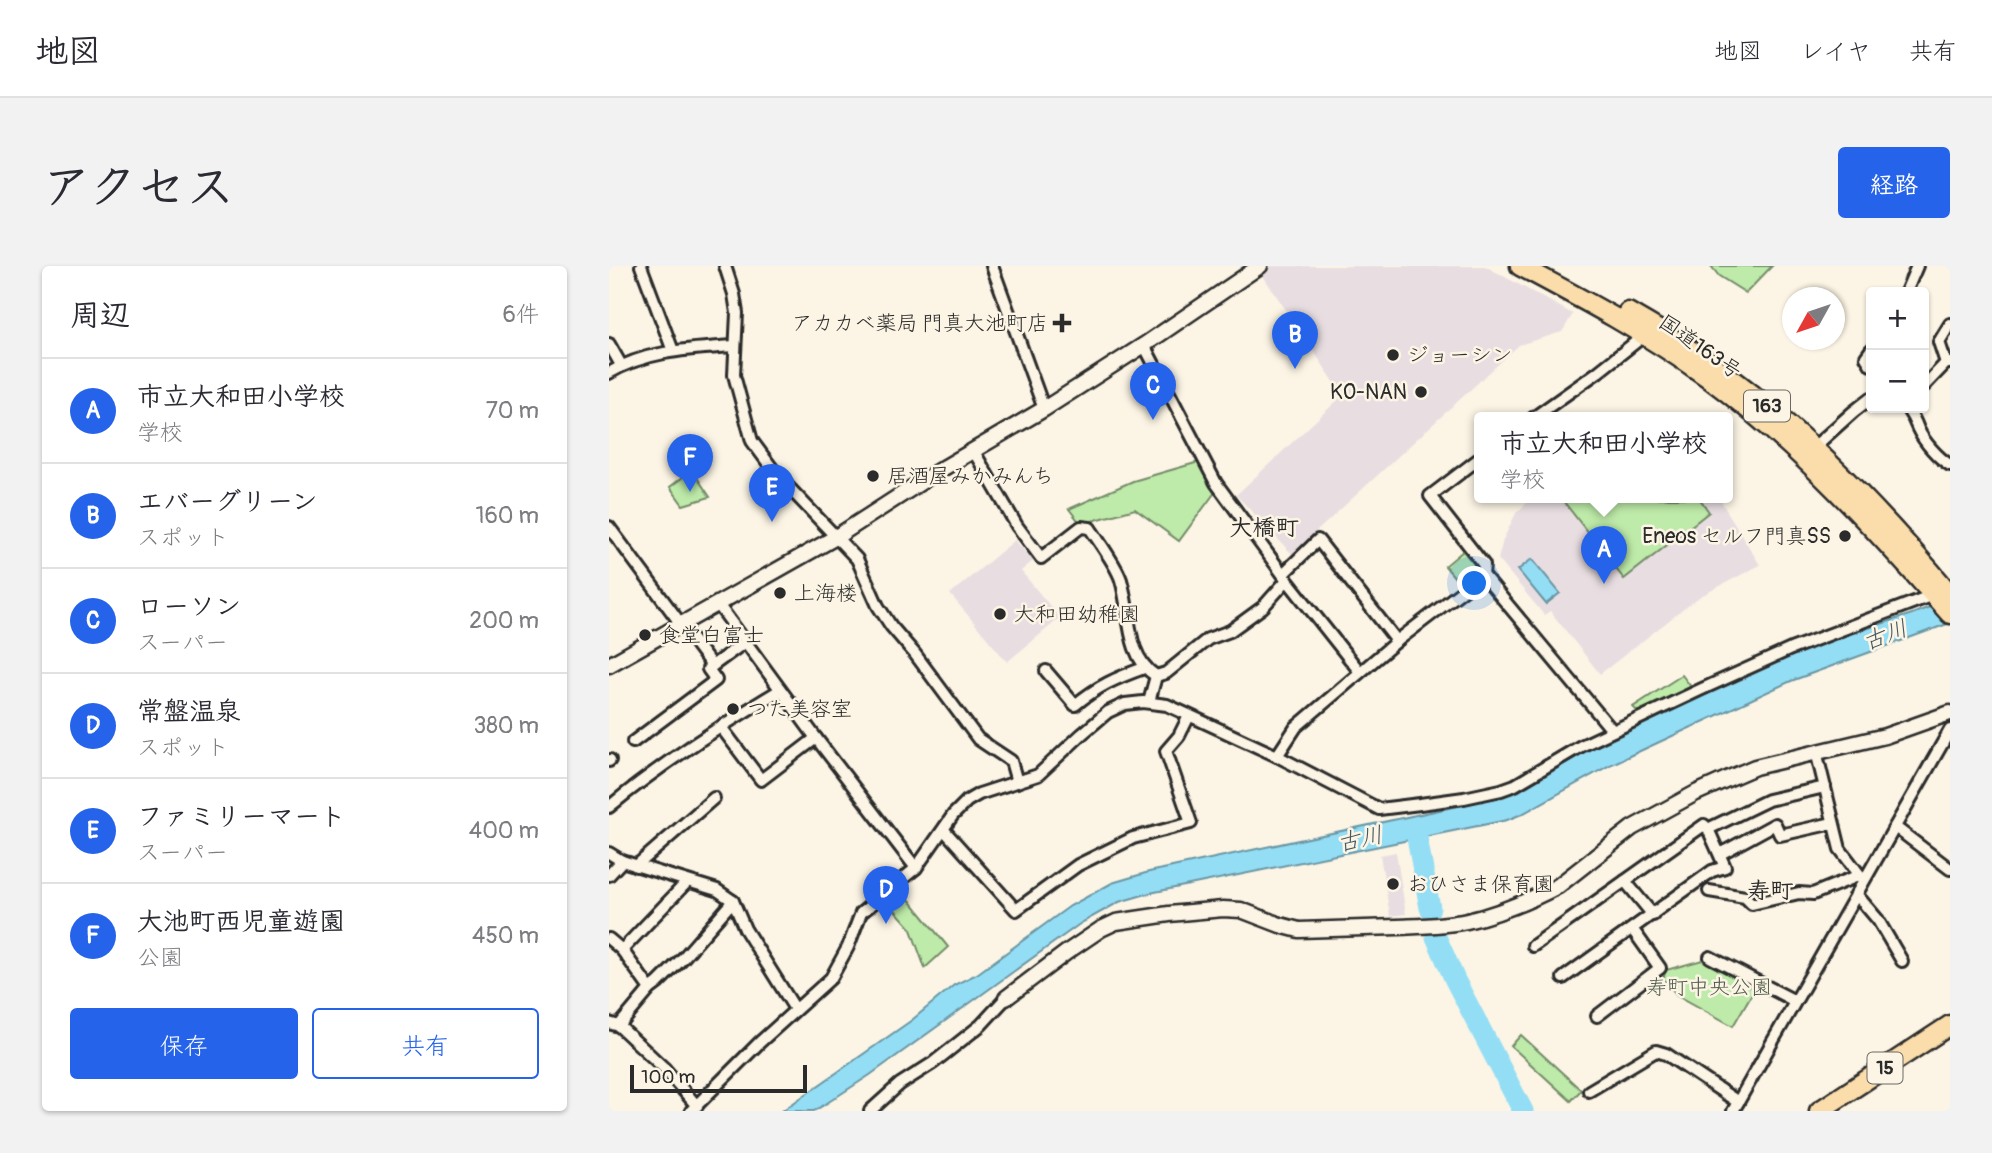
<!DOCTYPE html>
<html lang="ja">
<head>
<meta charset="utf-8">
<style>
  :root { --surface:#fff; --page:#f2f2f3; --text:#2b2b33; --muted:#7c7c81; --line:#e1e1e2; --accent:#2563eb }
  body { margin:0; font-family:Pangolin,"Klee One",sans-serif; background:var(--page); color:var(--text) }
  .controls { position:absolute; right:21px; top:21px; display:grid; overflow:hidden; border-radius:7px; box-shadow:0 2px 5px #0004 }
  .controls button { width:63px; height:63px; display:grid; place-items:center; padding:0; border:0; border-bottom:2px solid var(--line); background:var(--surface); color:var(--text); font:35px sans-serif }
  .compass { position:absolute; left:1173px; top:21px; width:63px; height:63px; border-radius:50%; background:var(--surface); box-shadow:0 2px 5px #0004; rotate:230deg }
  .scale { position:absolute; left:21px; bottom:18px; width:177px; box-sizing:border-box; padding-left:7px; border:4px solid #2b2b2b; border-top:0; font-size:19px; line-height:24px; white-space:nowrap; color:#2b2b2b; -webkit-text-stroke:5px #fcf5e5; paint-order:stroke }
  .you { position:absolute; left:866px; top:318px; width:24px; height:24px; margin:-18px; border:5px solid #fff; border-radius:50%; background:#1a73e8; box-shadow:0 0 0 10px #1a73e833 }
  .badge { display:grid; place-items:center; width:46px; height:46px; border-radius:50%; background:var(--accent); color:#fff; font-size:23px; font-weight:700 }
  .pin { position:absolute; translate:-50% -58px; filter:drop-shadow(0 2px 4px #0008) }
  .pin::after { content:''; position:absolute; top:37px; width:24px; height:21px; background:inherit; clip-path:polygon(0 0,100% 0,50% 100%) }
  .popup { position:absolute; left:865px; top:146px; width:259px; height:91px; box-sizing:border-box; display:grid; place-content:center; border-radius:7px; background:var(--surface); filter:drop-shadow(0 2px 5px #0005); font-size:23px; white-space:nowrap; color:var(--muted) }
  .popup b { font-size:26px; color:var(--text) }
  .popup::after { content:''; position:absolute; left:50%; top:100%; margin-left:-14px; border:14px solid transparent; border-top-color:var(--surface) }
  .list { margin:0; padding:0; list-style:none }
  h2 { display:flex; justify-content:space-between; align-items:center; height:91px; margin:0; padding:0 28px; font-size:30px }
  h2 small { font-size:23px; font-weight:400; color:var(--muted) }
  .list li { display:grid; grid-template-columns:46px 1fr auto; gap:21px; align-items:center; box-sizing:border-box; height:105px; padding:0 28px; border-top:2px solid var(--line) }
  .list b { display:block; font-size:26px; white-space:nowrap }
  .list p { margin:0; font-size:23px; white-space:nowrap; color:var(--muted) }
  .list em { font-size:23px; font-style:normal; color:var(--muted) }
  .actions { display:flex; gap:14px; padding:21px 28px }
  .actions a { flex:1; padding:16px 0; border:2px solid var(--accent); border-radius:7px; text-align:center; font-size:24px; color:var(--accent) }
  .actions .main { background:var(--accent); color:#fff }
  .map { position:relative; flex:none; width:1341px; height:845px; overflow:hidden; border-radius:7px }
  header { display:flex; align-items:center; gap:42px; box-sizing:border-box; height:98px; padding:0 35px; background:var(--surface); border-bottom:2px solid var(--line) }
  header strong { font-size:33px }
  nav { display:flex; gap:38px; margin-inline-start:auto; font-size:24px }
  .intro { display:flex; align-items:center; justify-content:space-between; box-sizing:border-box; height:168px; padding:0 42px }
  h1 { margin:0; font-size:49px }
  .button { padding:18px 32px; border-radius:7px; background:var(--accent); color:#fff; font-size:24px; font-weight:700 }
  main { display:flex; gap:42px; padding:0 42px }
  aside { flex:1; background:var(--surface); border-radius:7px; box-shadow:0 2px 5px #0004 }
  .map>svg:first-child { display:block }
</style>
</head>
<body>
<header>
<strong>地図</strong>
<nav><a>地図</a><a>レイヤ</a><a>共有</a></nav>
</header>
<div class="intro"><h1>アクセス</h1><a class="button">経路</a></div>
<main>
<aside>
<h2>周辺<small>6件</small></h2>
<ul class="list">
<li><span class="badge">A</span><div><b>市立大和田小学校</b><p>学校</p></div><em>70 m</em></li>
<li><span class="badge">B</span><div><b>エバーグリーン</b><p>スポット</p></div><em>160 m</em></li>
<li><span class="badge">C</span><div><b>ローソン</b><p>スーパー</p></div><em>200 m</em></li>
<li><span class="badge">D</span><div><b>常盤温泉</b><p>スポット</p></div><em>380 m</em></li>
<li><span class="badge">E</span><div><b>ファミリーマート</b><p>スーパー</p></div><em>400 m</em></li>
<li><span class="badge">F</span><div><b>大池町西児童遊園</b><p>公園</p></div><em>450 m</em></li>
</ul>
<div class="actions"><a class="main">保存</a><a>共有</a></div>
</aside>
<div class="map">
<svg width="1341" height="845" viewBox="0 0 1341 845">
  <rect width="100%" height="100%" fill="#fcf5e5"/>
  <filter id="ink" filterUnits="userSpaceOnUse"><feTurbulence type="fractalNoise" baseFrequency=".0143" numOctaves="2"/><feDisplacementMap in="SourceGraphic" scale="14" xChannelSelector="R" yChannelSelector="G"/><feConvolveMatrix kernelMatrix="1 2 1 2 8 2 1 2 1" color-interpolation-filters="sRGB"/></filter>
  <g filter="url(#ink)">
    <g fill="#e8dee1">
      <polygon points="662,0 876,0 964,48 953,66 910,79 683,288 627,229 734,129 652,7"/>
      <polygon points="923,232 1110,232 1151,299 1090,331 991,408 941,345 935,349 889,293 894,274 907,247"/>
      <polygon points="406,274 424,295 412,305 451,352 398,396 341,328"/>
      <polygon points="787,586 797,648 781,650 771,589"/>
    </g>
    <g fill="#beeba9" stroke="#748b6a" stroke-width="2">
      <polygon points="1102,0 1163,0 1137,27 1110,10"/>
      <polygon points="590,196 607,225 570,275 526,243 472,258 460,243 524,215"/>
      <polygon points="83,204 101,231 74,239 61,221"/>
      <polygon points="952,232 1090,232 1100,246 1015,313"/>
      <polygon points="854,285 870,304 852,319 836,300"/>
      <polygon points="1073,409 1082,421 1030,447 1024,441"/>
      <polygon points="290,621 339,681 316,702 301,661 276,633"/>
      <polygon points="1097,693 1145,724 1124,760 1068,729 1054,713 1057,704"/>
      <polygon points="912,769 972,824 962,835 902,780"/>
    </g>
    <g fill="#94def5" stroke="#6a96a4" stroke-width="2">
      <polygon points="923,293 951,327 937,338 909,304"/>
      <polygon points="1341,333 1341,357 1182,415 1003,498 913,548 898,554 541,627 510,636 472,657 261,809 215,839 205,845 173,845 303,754 345,719 368,708 461,640 503,617 540,606 896,530 991,477 1170,394 1228,372 1303,348"/>
    </g>
    <g fill="none" stroke-linecap="round" stroke-linejoin="round">
      <g stroke="#94def5" stroke-width="21">
        <polyline points="806,561 821,642"/>
        <polyline points="827,671 846,714 914,845"/>
      </g>
      <g stroke="#2b2b2b" stroke-width="16">
        <g id="minor">
          <polyline points="32,0 64,85"/>
          <polyline points="116,0 125,28 128,47 125,109 143,175 168,209 248,293 269,340 282,360 306,388 369,473 402,495 408,516"/>
          <polyline points="383,0 435,143"/>
          <polyline points="1297,26 1308,0"/>
          <polyline points="0,78 12,99"/>
          <polyline points="535,79 607,217 678,314 751,406"/>
          <polyline points="1262,84 1257,91 1262,99"/>
          <polyline points="1337,97 1330,76 1341,58"/>
          <path d="M0 107C38 84 83 83 125 80"/>
          <polyline points="1315,120 1337,97 1341,97"/>
          <path d="M1298 142C1303 149 1306 155 1309 163 1315 176 1329 192 1341 199"/>
          <polyline points="924,152 989,106 1037,68"/>
          <polyline points="1204,182 1244,146 1262,132"/>
          <path d="M364 184 408 260 432 292 472 261 481 262C490 276 508 300 512 314 522 346 516 390 547 410L540 436"/>
          <polyline points="0,261 103,400"/>
          <polyline points="674,308 709,274 788,375"/>
          <polyline points="874,309 1003,464"/>
          <polyline points="108,337 207,472 307,602"/>
          <path d="M437 405 466 439C489 420 507 412 535 402"/>
          <polyline points="547,410 557,407 599,373 621,365 654,341 678,314"/>
          <polyline points="112,461 152,514 207,472"/>
          <polyline points="24,476 107,414 99,403 136,376"/>
          <polyline points="1207,485 1231,583 1253,612"/>
          <polyline points="668,490 687,461 788,375 874,309 875,299 821,230 871,192"/>
          <polyline points="0,495 1,494"/>
          <path d="M0 541C53 497 112 460 171 424"/>
          <polyline points="1286,561 1341,603"/>
          <polyline points="1099,563 1159,534 1216,521"/>
          <polyline points="335,564 407,644 469,599 524,572 582,557 557,485 570,470 580,450"/>
          <polyline points="0,587 13,595 108,624 124,635 136,663 186,743"/>
          <polyline points="1111,588 1166,558 1171,569 1224,557"/>
          <polyline points="27,600 105,532"/>
          <polyline points="0,609 13,595"/>
          <polyline points="1016,615 1044,649"/>
          <polyline points="1100,625 1136,631 1143,638 1190,627 1204,628 1251,609"/>
          <polyline points="1247,628 1269,654 1293,695"/>
          <polyline points="0,673 13,684 41,723"/>
          <polyline points="924,680 1095,559 1099,563 1116,601 1103,605 954,712"/>
          <polyline points="13,684 78,616"/>
          <polyline points="1101,691 1186,735"/>
          <polyline points="988,750 1051,702 1024,664"/>
          <polyline points="0,757 10,760 55,802 88,840"/>
          <polyline points="10,760 41,723 49,717 75,691 124,635"/>
          <polyline points="980,825 1047,785 1057,788 1129,836"/>
          <polyline points="82,845 151,776 222,712 239,681 252,647 307,602 344,549 358,535 370,528 429,509 473,468 499,446 516,438 534,436 558,439 668,490 770,543 811,538 855,532 892,524 906,519 972,480 1093,423 1182,383 1329,327"/>
          <polyline points="261,845 291,818 324,797 372,759 397,732"/>
          <polyline points="1124,845 1341,464"/>
        </g>
      </g>
      <g stroke="#2b2b2b" stroke-width="19">
        <g id="tertiary">
          <polyline points="0,399 227,271 326,207 435,143 535,79 651,0"/>
          <path d="M397 732 458 686 492 663 507 656 560 648 614 643 632 644 671 659 690 664C723 663 755 662 788 661 811 660 835 660 858 655 889 648 920 635 949 620L1023 562 1087 527 1118 513 1146 501 1276 470 1341 447"/>
        </g>
      </g>
      <g stroke="#2b2b2b" stroke-width="23">
        <polyline id="primary" points="1210,845 1341,759"/>
      </g>
      <g stroke="#2b2b2b" stroke-width="23">
        <g id="trunk">
          <path d="M911 0C975 34 1039 68 1098 111 1190 179 1266 263 1341 348"/>
          <path d="M1019 46C1066 73 1114 103 1155 138 1223 195 1284 260 1341 328"/>
        </g>
      </g>
      <use href="#minor" stroke="#fcf5e5" stroke-width="10"/>
      <use href="#tertiary" stroke="#fcf5e5" stroke-width="14"/>
      <use href="#primary" stroke="#faddab" stroke-width="18"/>
      <use href="#trunk" stroke="#faddab" stroke-width="18"/>
    </g>
  </g>
  <g fill="#2b2b2b" stroke="#fcf5e5" stroke-width="2.5">
    <path d="M449.5 46.5h7v7h7v7h-7v7h-7v-7h-7v-7h7z"/>
    <circle cx="784" cy="89" r="7"/>
    <circle cx="812" cy="126" r="7"/>
    <circle cx="264" cy="210" r="7"/>
    <circle cx="1236" cy="270" r="7"/>
    <circle cx="171" cy="327" r="7"/>
    <circle cx="391" cy="348" r="7"/>
    <circle cx="36" cy="369" r="7"/>
    <circle cx="124" cy="443" r="7"/>
    <circle cx="784" cy="618" r="7"/>
  </g>
  <g text-anchor="middle" dominant-baseline="central" stroke-width="5" stroke-linejoin="round" paint-order="stroke">
    <g fill="#fcf5e5" stroke="#6a6863" stroke-width="2">
      <rect x="1135" y="124.5" width="46" height="31" rx="5"/>
      <rect x="1258.5" y="786.5" width="35" height="31" rx="5"/>
    </g>
    <g font-size="19" font-weight="bold" fill="#2b2b2b">
      <text x="1158" y="140">163</text>
      <text x="1276" y="802">15</text>
    </g>
    <g font-size="21" fill="#2b2b2b" stroke="#fcf5e5" text-anchor="start">
      <text x="439" y="57" text-anchor="end">アカカベ薬局 門真大池町店</text>
      <text x="798" y="89">ジョーシン</text>
      <text x="798" y="126" text-anchor="end">KO-NAN</text>
      <text x="278" y="210">居酒屋みかみんち</text>
      <text x="1222" y="270" text-anchor="end">Eneos セルフ門真SS</text>
      <text x="185" y="327">上海楼</text>
      <text x="405" y="348">大和田幼稚園</text>
      <text x="50" y="369">食堂白富士</text>
      <text x="138" y="443">つた美容室</text>
      <text x="798" y="618">おひさま保育園</text>
    </g>
    <g font-size="21" fill="#2b2b2b" stroke="#fcf5e5">
      <text transform="translate(1091 81) rotate(35)">国道163号</text>
    </g>
    <g font-size="21" fill="#505b4a" stroke="#fcf5e5">
      <text x="1100" y="721">寿町中央公園</text>
    </g>
    <g font-size="23" font-weight="bold" fill="#2b2b2b" stroke="#fcf5e5">
      <text x="655" y="261">大橋町</text>
      <text x="1161" y="624">寿町</text>
    </g>
    <g font-size="23" font-style="italic" fill="#45585e" stroke="#fcf5e5">
      <text transform="translate(1276 369) rotate(-20)">古川</text>
      <text transform="translate(751 573) rotate(-12)">古川</text>
    </g>
  </g>
</svg>
<div class="controls">
<button>+</button>
<button>−</button>
</div>
<svg class="compass" viewBox="-18 -18 36 36"><path d="M0-13l5 13h-10z" fill="#e53935"/><path d="M0 13l5-13h-10z" fill="#7c7c81"/></svg>
<div class="scale">100 m</div>
<div class="you"></div>
<div class="pin badge" style="left:995px;top:318px">A</div>
<div class="popup"><b>市立大和田小学校</b>学校</div>
<div class="pin badge" style="left:686px;top:103px">B</div>
<div class="pin badge" style="left:544px;top:154px">C</div>
<div class="pin badge" style="left:277px;top:658px">D</div>
<div class="pin badge" style="left:163px;top:256px">E</div>
<div class="pin badge" style="left:81px;top:226px">F</div>
</div>
</main>
</body>
</html>
